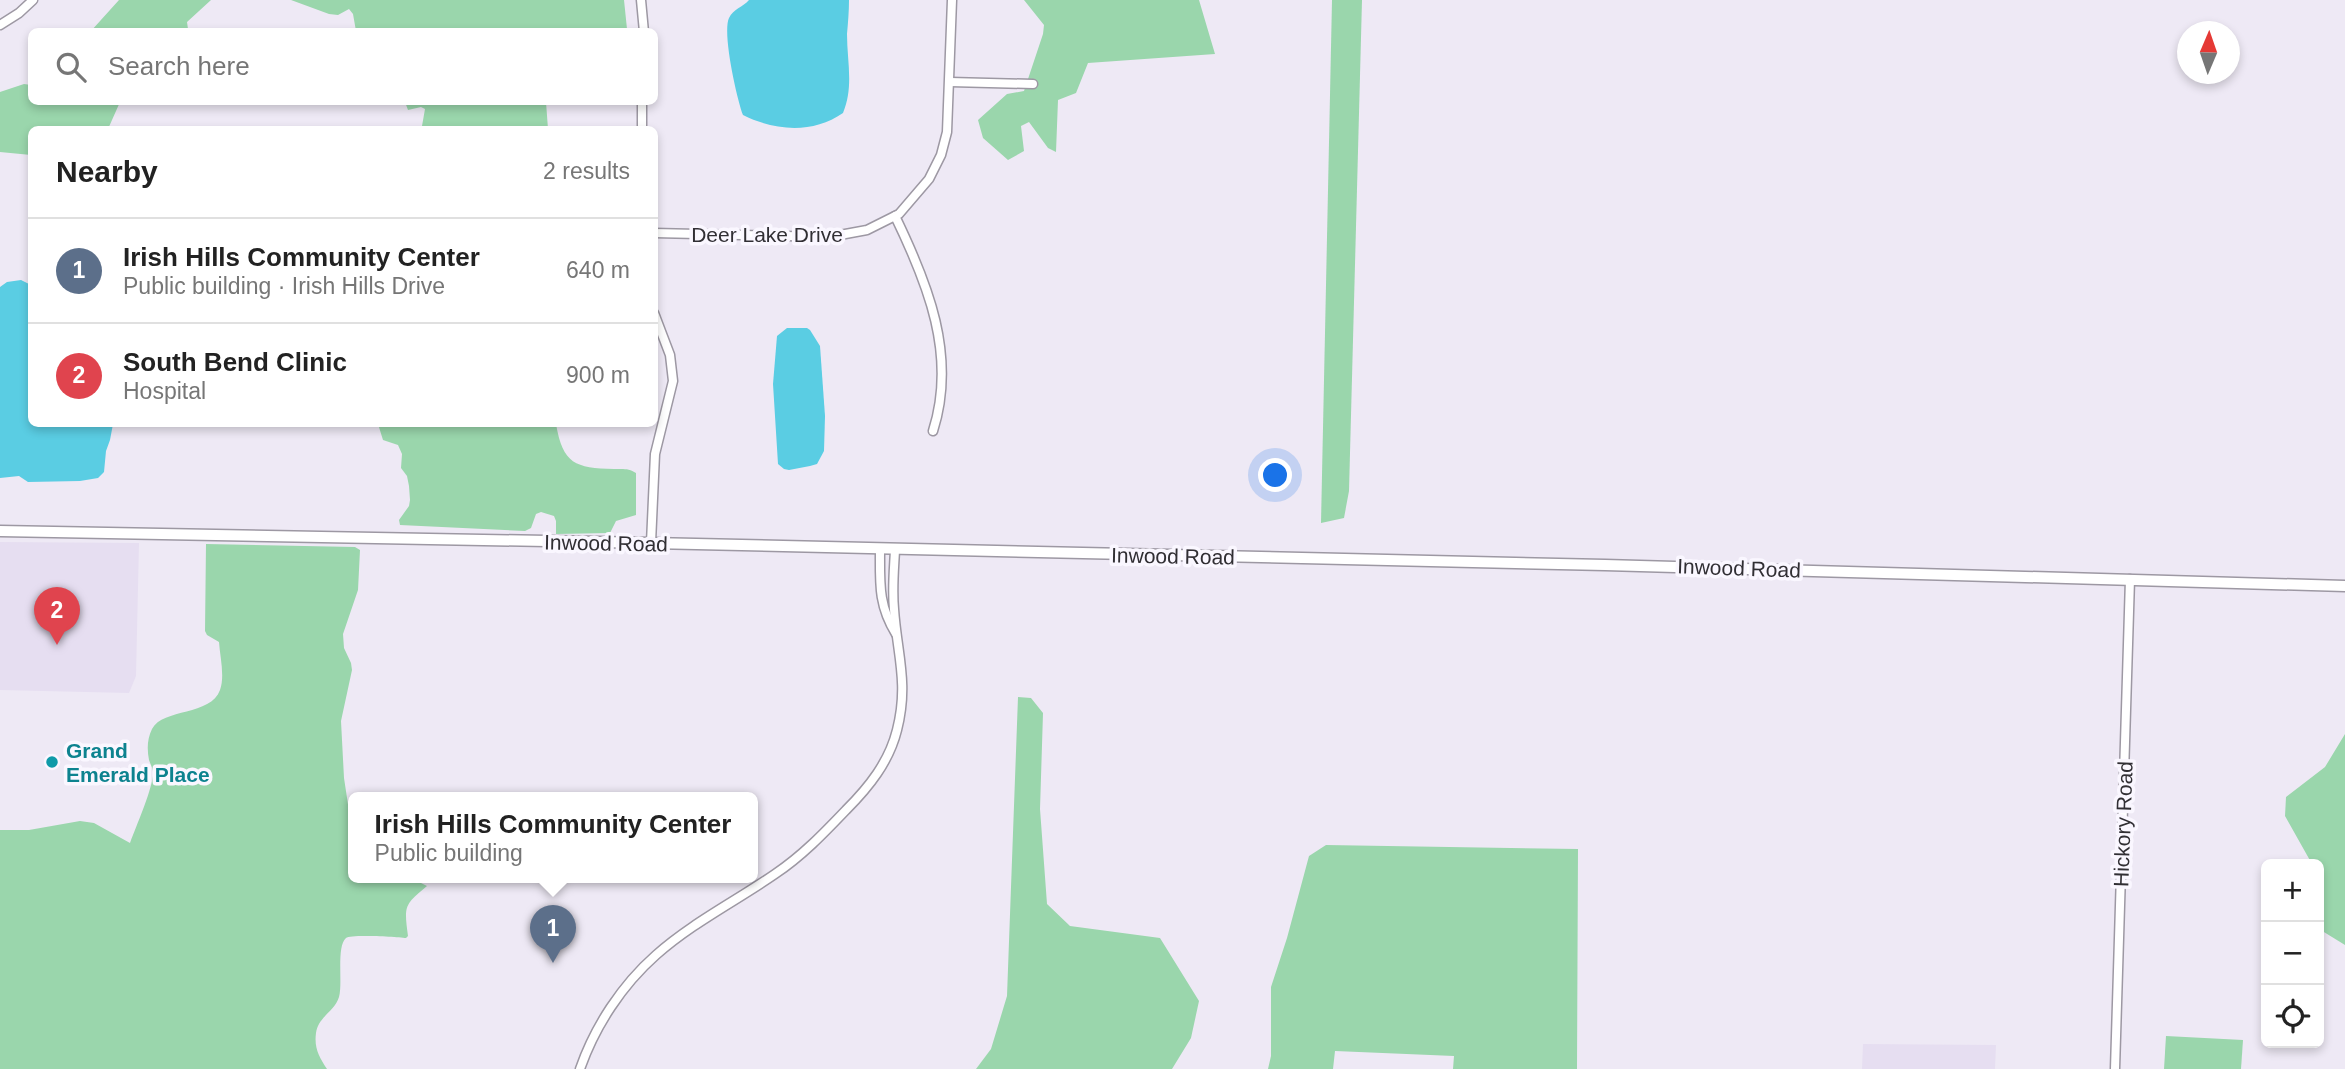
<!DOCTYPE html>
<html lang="en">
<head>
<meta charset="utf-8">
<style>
  :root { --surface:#fff; --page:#f6f6f6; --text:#222; --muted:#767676; --line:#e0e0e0; --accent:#615522 }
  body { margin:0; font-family:Arial,sans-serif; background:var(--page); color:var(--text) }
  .controls { position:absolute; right:21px; bottom:21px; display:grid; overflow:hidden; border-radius:10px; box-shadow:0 4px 10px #0003 }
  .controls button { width:63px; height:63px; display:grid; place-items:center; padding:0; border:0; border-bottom:2px solid var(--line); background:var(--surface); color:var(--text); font:35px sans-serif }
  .compass { position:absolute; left:2177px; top:21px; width:63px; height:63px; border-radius:50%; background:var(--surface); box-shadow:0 4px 10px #0003; rotate:2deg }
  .you { position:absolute; left:1276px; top:476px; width:24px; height:24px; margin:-18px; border:5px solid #fff; border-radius:50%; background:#1a73e8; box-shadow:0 0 0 10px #1a73e833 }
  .badge { display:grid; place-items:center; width:46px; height:46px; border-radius:50%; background:var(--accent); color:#fff; font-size:23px; font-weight:700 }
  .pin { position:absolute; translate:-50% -58px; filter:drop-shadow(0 2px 4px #0008) }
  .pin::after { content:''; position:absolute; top:37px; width:24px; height:21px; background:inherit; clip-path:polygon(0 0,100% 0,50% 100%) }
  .popup { position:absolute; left:348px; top:792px; width:410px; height:91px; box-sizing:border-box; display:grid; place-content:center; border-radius:10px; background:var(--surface); filter:drop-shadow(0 2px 5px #0005); font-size:23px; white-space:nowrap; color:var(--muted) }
  .popup b { font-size:26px; color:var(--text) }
  .popup::after { content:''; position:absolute; left:50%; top:100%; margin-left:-14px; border:14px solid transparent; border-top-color:var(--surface) }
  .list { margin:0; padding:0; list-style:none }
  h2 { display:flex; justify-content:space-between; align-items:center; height:91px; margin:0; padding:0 28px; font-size:30px }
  h2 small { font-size:23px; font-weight:400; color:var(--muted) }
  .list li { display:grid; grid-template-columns:46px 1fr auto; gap:21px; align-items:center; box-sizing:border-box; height:105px; padding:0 28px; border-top:2px solid var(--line) }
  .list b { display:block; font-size:26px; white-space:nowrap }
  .list p { margin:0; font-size:23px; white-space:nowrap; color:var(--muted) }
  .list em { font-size:23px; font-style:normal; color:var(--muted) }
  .icon { flex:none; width:38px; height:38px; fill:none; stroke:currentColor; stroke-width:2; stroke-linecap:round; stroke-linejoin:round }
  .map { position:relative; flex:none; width:2345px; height:1069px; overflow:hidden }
  .search { position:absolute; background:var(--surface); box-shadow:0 4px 10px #0003; left:28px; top:28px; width:630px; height:77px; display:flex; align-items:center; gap:18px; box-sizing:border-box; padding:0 24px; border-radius:10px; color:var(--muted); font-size:26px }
  .panel { position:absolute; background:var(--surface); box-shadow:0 4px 10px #0003; left:28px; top:126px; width:630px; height:301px; border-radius:10px }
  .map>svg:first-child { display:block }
</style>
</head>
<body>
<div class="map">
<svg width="2345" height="1069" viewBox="0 0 2345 1069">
  <rect width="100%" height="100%" fill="#eee9f5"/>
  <g fill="#e6def1">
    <polygon points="0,542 139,543 136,676 129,693 0,690"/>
    <polygon points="1863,1044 1996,1045 1995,1069 1862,1069"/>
  </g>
  <g fill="#9ad6ac">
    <polygon points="119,0 211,0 187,22 188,29 185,31 91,31"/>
    <polygon points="291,0 624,0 627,29 626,32 356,31 353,14 349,9 338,15 329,14"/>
    <polygon points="1024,0 1199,0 1215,54 1088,63 1076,93 1058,100 1056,152 1048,148 1029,122 1021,126 1024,151 1008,160 983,138 978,120 1007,94 1024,91 1043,34 1044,25"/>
    <polygon points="1332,0 1362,0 1349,491 1344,518 1321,523"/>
    <polygon points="24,84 31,85 32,102 120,102 108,129 32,130 31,155 0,152 0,92"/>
    <polygon points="405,102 546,102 548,129 424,129 422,126 425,109 421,107 408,110"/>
    <path d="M378 424H556C563 464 575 468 614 469 623 469 629 468 636 473V515L616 521 610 533 556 534V521L554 516 541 512 536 514 531 528 525 531 400 525 399 520 409 506 410 500 409 486 407 476 401 468 402 454 398 445 383 440Z"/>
    <path d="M206 544 355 547 360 550 358 590 343 634 344 648 351 663 352 670 341 721 344 778 349 811 353 821 354 877H409L427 886C404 905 404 906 408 936L406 938C396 937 351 934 346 938 336 947 343 983 339 997 335 1011 318 1017 316 1033 314 1048 319 1057 327 1069H0V830H29L80 821 94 823 130 843C137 824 150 795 153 776 154 770 151 766 149 760 147 750 147 739 152 729 163 708 211 716 220 690 225 676 220 657 219 642L207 635 205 631Z"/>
    <polygon points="1018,697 1031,698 1043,713 1040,809 1047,904 1070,926 1160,938 1199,1001 1191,1038 1172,1069 976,1069 991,1049 1007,996"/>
    <polygon points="2345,734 2345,945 2319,929 2319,864 2312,864 2285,816 2286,797 2325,767"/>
    <polygon points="1326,845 1578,849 1577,1069 1453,1069 1454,1056 1335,1051 1333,1069 1268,1069 1271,1056 1271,987 1287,938 1309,856"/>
    <polygon points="2166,1036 2243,1040 2241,1069 2164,1069"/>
  </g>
  <g fill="#5acde3">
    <path d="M749 0H849C849 11 848 23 847 34 847 61 854 87 843 113 813 134 775 131 743 115 737 99 722 33 729 18 733 9 743 7 749 0Z"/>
    <polygon points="21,280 31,285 32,424 113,424 110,440 106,451 104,472 98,478 80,481 28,482 19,476 0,478 0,287 7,282"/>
    <polygon points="787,328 807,328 810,330 820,346 825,416 824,451 817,464 810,466 789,470 784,469 778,464 773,384 777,336"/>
  </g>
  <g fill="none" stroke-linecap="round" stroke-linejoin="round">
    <g stroke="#9d98a3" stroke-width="11">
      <g id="minor">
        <polyline points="641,0 644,32"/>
        <polyline points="0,25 19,13 33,0"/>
        <polyline points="950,82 1033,84"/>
        <polyline points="642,130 642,102"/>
        <path d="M895 216C928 284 957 356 933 431"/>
        <polyline points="654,233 829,237 867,230 899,214 929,179 941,155 947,132 952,0"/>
        <polyline points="651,543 655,454 673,381 670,355 654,313"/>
        <path d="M880 550C880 583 878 605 896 634"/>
        <path d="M580 1069C595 1026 622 985 656 955 692 923 736 901 775 874 802 856 824 833 846 810 869 787 889 762 897 730 909 683 897 654 894 609 892 589 894 570 895 550"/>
        <polyline points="2115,1069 2130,579"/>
      </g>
    </g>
    <g stroke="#9d98a3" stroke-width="13">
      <polyline id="tertiary" points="0,531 651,543 1605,565 2345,586"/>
    </g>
    <use href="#minor" stroke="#fff" stroke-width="8"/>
    <use href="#tertiary" stroke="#fff" stroke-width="10"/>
  </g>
  <circle fill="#0f9aa8" stroke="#faf7ff" stroke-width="2.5" cx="52" cy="762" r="7"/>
  <g text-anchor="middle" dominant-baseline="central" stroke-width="7" stroke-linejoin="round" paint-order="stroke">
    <g font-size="21" fill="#312f34" stroke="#faf7ff">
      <text x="767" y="234">Deer Lake Drive</text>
      <text transform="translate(606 543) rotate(1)">Inwood Road</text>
      <text transform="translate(1173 556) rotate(1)">Inwood Road</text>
      <text transform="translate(1739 568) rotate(2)">Inwood Road</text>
      <text transform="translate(2123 824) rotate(-88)">Hickory Road</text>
    </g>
    <g font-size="21" font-weight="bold" fill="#0d838f" stroke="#faf7ff" text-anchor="start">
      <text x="66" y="750">Grand<tspan x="66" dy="24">Emerald Place</tspan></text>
    </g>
  </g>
</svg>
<div class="controls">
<button>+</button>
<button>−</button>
<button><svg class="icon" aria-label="locate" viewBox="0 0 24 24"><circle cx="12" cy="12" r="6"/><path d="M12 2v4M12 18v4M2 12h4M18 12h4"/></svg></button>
</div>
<svg class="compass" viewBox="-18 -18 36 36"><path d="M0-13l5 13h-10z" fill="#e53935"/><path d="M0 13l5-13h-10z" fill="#767676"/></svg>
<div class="you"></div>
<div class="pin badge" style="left:553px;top:963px;background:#5c6f8a">1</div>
<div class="popup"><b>Irish Hills Community Center</b>Public building</div>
<div class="pin badge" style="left:57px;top:645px;background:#e0444e">2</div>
<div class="search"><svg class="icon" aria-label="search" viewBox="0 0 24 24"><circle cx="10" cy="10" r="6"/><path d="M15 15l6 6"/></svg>Search here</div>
<section class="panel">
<h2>Nearby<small>2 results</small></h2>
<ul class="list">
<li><span class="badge" style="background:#5c6f8a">1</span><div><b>Irish Hills Community Center</b><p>Public building · Irish Hills Drive</p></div><em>640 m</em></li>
<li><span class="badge" style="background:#e0444e">2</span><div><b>South Bend Clinic</b><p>Hospital</p></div><em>900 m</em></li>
</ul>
</section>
</div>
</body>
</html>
